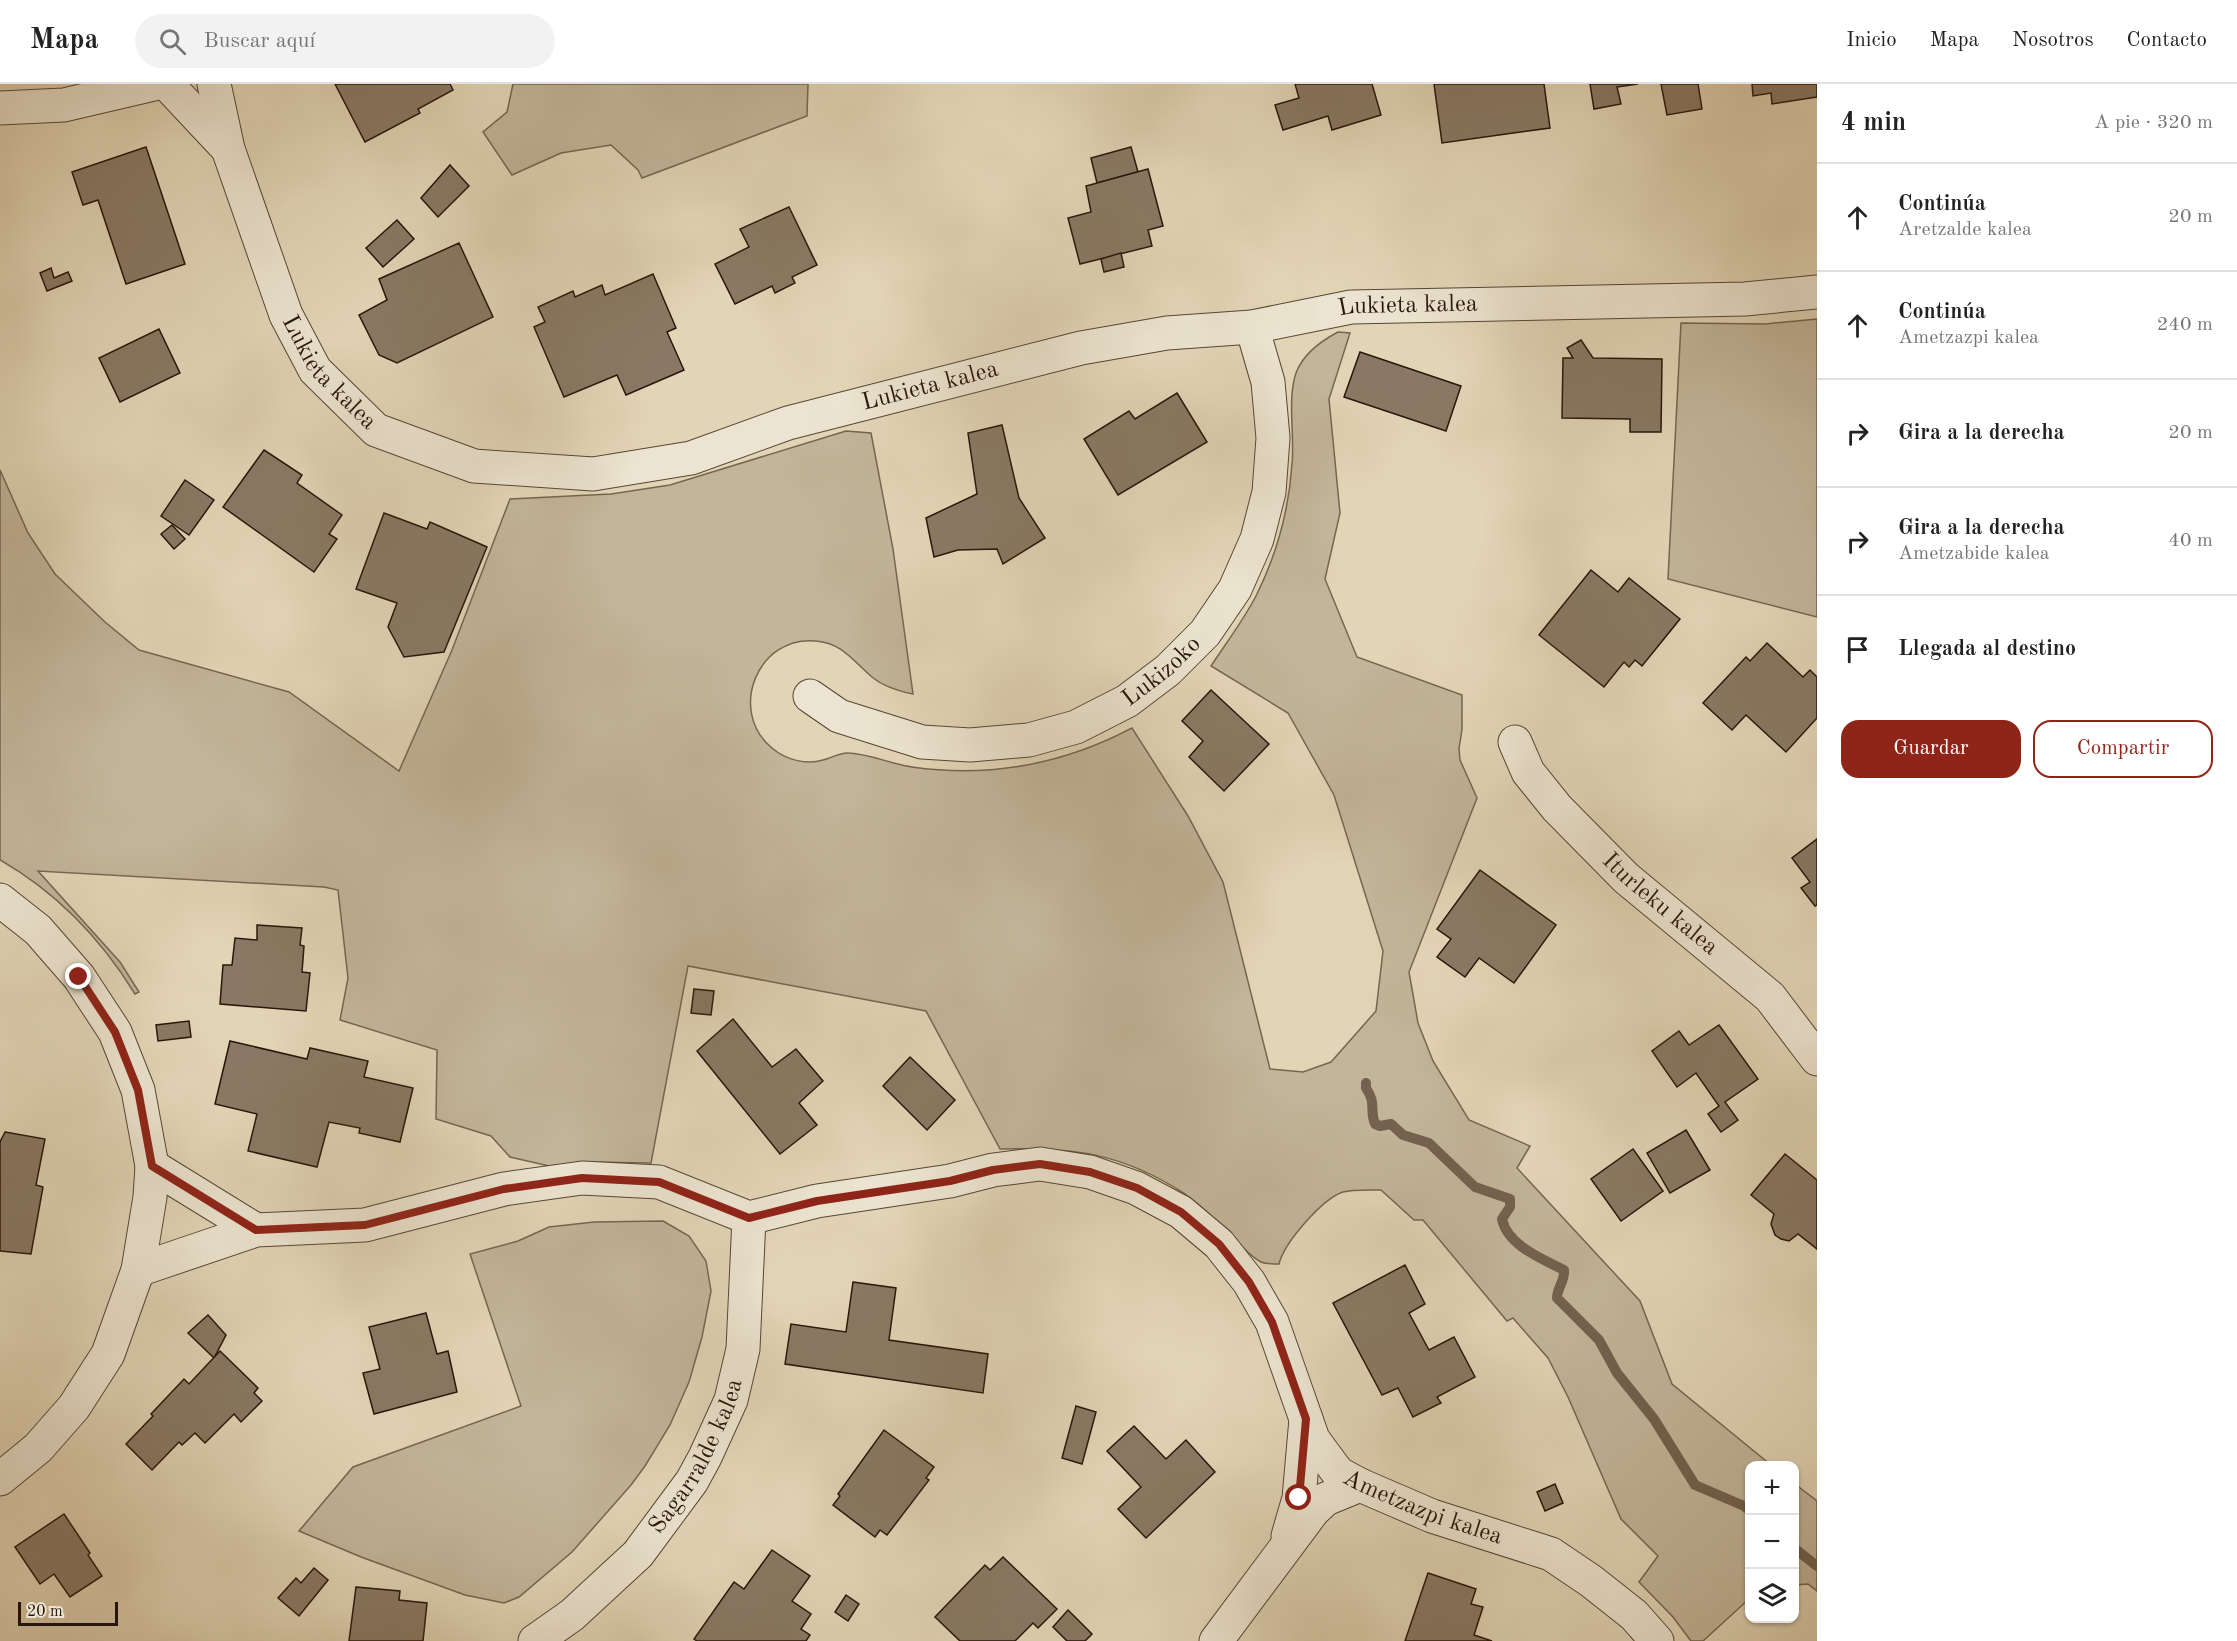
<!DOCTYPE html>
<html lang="es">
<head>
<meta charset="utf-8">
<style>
  :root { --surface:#fff; --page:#f2f2f2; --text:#222; --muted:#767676; --line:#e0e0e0; --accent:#8f2418 }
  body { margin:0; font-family:"Old Standard TT",serif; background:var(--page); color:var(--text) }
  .controls { position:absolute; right:18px; bottom:18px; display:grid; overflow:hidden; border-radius:12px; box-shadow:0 2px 4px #0004 }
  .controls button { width:54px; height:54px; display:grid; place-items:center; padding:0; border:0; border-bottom:2px solid var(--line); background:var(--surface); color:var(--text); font:30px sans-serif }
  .scale { position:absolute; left:18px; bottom:15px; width:100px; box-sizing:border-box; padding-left:6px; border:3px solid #28160c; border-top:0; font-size:16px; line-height:21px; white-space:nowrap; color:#28160c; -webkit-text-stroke:4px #ece4d0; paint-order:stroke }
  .stop { position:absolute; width:18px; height:18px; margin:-14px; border:4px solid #8f2418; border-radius:50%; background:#fff }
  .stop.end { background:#8f2418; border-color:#fff; box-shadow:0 2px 6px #0008 }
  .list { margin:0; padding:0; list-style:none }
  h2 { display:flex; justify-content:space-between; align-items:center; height:78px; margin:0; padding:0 24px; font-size:26px }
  h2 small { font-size:20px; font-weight:400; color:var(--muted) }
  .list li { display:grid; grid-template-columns:39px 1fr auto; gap:18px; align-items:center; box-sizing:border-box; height:108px; padding:0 24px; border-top:2px solid var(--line) }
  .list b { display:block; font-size:22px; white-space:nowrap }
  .list p { margin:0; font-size:20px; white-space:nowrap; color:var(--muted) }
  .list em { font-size:20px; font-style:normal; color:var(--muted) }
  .actions { display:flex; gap:12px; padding:18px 24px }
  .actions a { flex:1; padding:14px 0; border:2px solid var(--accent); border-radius:18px; text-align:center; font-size:21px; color:var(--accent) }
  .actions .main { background:var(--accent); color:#fff }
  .icon { flex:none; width:33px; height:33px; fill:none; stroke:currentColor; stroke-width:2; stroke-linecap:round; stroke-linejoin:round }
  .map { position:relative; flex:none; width:1817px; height:1557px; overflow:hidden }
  header { display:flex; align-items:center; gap:36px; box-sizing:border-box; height:84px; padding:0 30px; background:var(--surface); border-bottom:2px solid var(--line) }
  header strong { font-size:28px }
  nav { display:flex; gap:33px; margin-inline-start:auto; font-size:21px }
  .search { width:420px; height:54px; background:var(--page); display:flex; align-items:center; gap:15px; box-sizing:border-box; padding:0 21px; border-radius:33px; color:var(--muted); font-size:22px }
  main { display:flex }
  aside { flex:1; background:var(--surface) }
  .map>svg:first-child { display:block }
</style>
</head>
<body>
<header>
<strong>Mapa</strong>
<div class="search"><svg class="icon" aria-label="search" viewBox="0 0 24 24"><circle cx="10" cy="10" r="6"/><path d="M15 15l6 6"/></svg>Buscar aquí</div>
<nav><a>Inicio</a><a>Mapa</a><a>Nosotros</a><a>Contacto</a></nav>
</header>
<main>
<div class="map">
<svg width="1817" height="1557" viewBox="0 0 1817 1557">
  <rect width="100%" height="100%" fill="#e2d5b6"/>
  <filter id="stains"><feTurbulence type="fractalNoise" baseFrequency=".00333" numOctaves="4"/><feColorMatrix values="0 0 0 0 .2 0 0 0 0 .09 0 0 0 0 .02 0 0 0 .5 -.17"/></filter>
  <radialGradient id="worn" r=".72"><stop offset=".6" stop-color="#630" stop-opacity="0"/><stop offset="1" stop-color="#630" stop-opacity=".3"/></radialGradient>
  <g fill="#c2b599" stroke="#756652" stroke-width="1.5">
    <polygon points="513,0 808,0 807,32 642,94 638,86 611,61 561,69 512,91 483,48 507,28"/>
    <polygon points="1817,235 1817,533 1668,495 1681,239 1765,240"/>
    <path d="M1338 248 1350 249 1329 315 1340 429 1325 495 1357 573 1462 611V645L1459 665 1460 676 1477 714 1409 888 1418 939 1433 977 1469 1036 1530 1062 1517 1084 1640 1217 1672 1300 1771 1381 1750 1382 1749 1515 1703 1557H1691L1673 1533 1639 1498 1658 1472 1621 1435 1568 1313 1548 1274 1513 1234 1507 1237 1423 1136H1414L1381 1106C1370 1106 1354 1105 1343 1108 1322 1115 1284 1159 1279 1180 1273 1180 1266 1180 1261 1178 1250 1172 1241 1162 1233 1153 1217 1138 1203 1123 1185 1110 1123 1069 1072 1063 1000 1065L926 927 688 882 651 1079 590 1078 549 1082 510 1073 491 1052 436 1035 437 966 340 936 348 894 338 806 324 803 38 787 120 878 139 908 135 910C101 855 56 808 0 776V386L28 449 55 490 105 538 139 566 289 608 399 687 452 566 510 415 611 410 670 401 846 347 871 349 893 465 913 610C898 607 884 603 872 593 853 577 842 559 816 557 758 551 727 627 772 664 786 676 806 681 823 676 832 674 840 668 849 669 870 670 891 680 912 683 989 694 1062 681 1132 644L1188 732 1223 798 1270 985 1303 988 1331 978 1376 927 1383 867 1334 711 1288 629 1211 582C1226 559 1243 537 1256 512 1276 472 1289 425 1292 380 1295 352 1287 315 1296 289 1303 270 1321 257 1338 248Z"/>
    <polygon points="663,1137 689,1152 706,1177 711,1207 702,1253 689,1298 670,1341 645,1382 631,1401 572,1468 519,1513 504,1519 465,1511 361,1473 299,1447 353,1383 521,1322 470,1170 518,1157 549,1143 594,1138"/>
    <polygon points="1795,1400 1817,1417 1817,1507 1808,1500 1795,1501"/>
  </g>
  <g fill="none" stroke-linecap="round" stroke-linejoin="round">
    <g stroke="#72624f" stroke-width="10">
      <path d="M1366 999V1004C1377 1020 1369 1025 1375 1040L1380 1042 1391 1040 1403 1051 1429 1059 1475 1103 1510 1115V1123L1502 1135C1507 1161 1542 1175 1564 1186 1565 1197 1557 1204 1557 1214L1599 1256 1617 1289 1654 1335 1695 1401 1744 1422 1750 1427"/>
      <polyline points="1794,1464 1817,1482"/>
    </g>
  </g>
  <g fill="#897964" stroke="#28160c" stroke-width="1.5">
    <polygon points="335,0 450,0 453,6 418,25 420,29 365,58"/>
    <polygon points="1295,0 1372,0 1381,31 1332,46 1328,32 1283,46 1275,21 1299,14"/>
    <polygon points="1434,0 1544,0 1550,44 1442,59"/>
    <polygon points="1590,0 1638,0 1617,3 1621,20 1594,25"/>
    <polygon points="1661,0 1698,0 1702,25 1667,31"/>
    <polygon points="1752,0 1817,0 1817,13 1772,20 1771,9 1753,12"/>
    <polygon points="146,63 185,180 126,200 98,116 83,121 72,88"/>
    <polygon points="1131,63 1138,88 1097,99 1091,74"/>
    <polygon points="450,81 469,102 438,133 421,114"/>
    <polygon points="1148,85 1163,142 1148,146 1152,162 1080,180 1068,134 1091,128 1086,102"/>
    <polygon points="789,123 817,181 792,193 795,199 775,209 772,202 735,220 715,180 749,163 740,145"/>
    <polygon points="397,136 414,155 383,183 366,164"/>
    <polygon points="459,159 493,233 397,279 379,271 359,231 387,216 379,195"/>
    <polygon points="1121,169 1124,183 1104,188 1101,175"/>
    <polygon points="51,184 54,194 68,188 72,197 47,207 40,189"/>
    <polygon points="653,190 676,244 667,248 684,286 626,311 617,291 564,313 534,243 545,238 538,223 573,207 575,213 602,201 605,211"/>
    <polygon points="159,245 180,289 120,318 99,274"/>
    <polygon points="1581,256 1593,274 1662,275 1661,348 1630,348 1630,335 1562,334 1563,274 1573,274 1567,264"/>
    <polygon points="1360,268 1461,302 1446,347 1344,313"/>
    <polygon points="1177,309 1207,358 1118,411 1084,355 1129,327 1135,335"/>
    <polygon points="1002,341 1019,414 1045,454 1003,480 997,465 958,466 934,473 926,434 977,410 968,349"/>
    <polygon points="264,366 302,391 297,399 342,431 329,450 337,455 314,488 223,423"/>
    <polygon points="185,396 214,416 189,451 161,432"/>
    <polygon points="384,429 427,445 430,438 487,463 444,568 404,573 388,543 397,519 356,505"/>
    <polygon points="172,441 185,455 174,465 161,450"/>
    <polygon points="1591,486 1618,508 1629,494 1680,535 1642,582 1635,576 1629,583 1624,578 1604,603 1539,551"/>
    <polygon points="1767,559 1803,593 1810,586 1817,593 1817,634 1786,668 1746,631 1732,646 1703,619 1746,573 1750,577"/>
    <polygon points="1211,606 1269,660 1224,707 1189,673 1203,657 1182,637"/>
    <polygon points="1817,755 1817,821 1815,822 1801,804 1810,798 1792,774"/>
    <polygon points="1480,786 1556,841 1514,899 1479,874 1465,893 1437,873 1451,855 1437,845"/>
    <polygon points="257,841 302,844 300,861 304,862 302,888 310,889 306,927 220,920 223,881 232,881 235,854 257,856"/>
    <polygon points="694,905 714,907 711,931 691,929"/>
    <polygon points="733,935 772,983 796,965 823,997 799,1019 817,1041 780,1070 697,967"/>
    <polygon points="189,937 191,953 158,957 156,941"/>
    <polygon points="1719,941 1758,995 1725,1018 1738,1036 1721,1048 1708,1030 1719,1022 1696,989 1677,1003 1652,967 1679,947 1689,961"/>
    <polygon points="230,957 307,975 310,964 368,977 364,993 413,1004 400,1058 359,1049 360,1044 329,1038 317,1083 248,1067 257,1030 215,1020"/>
    <polygon points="910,973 955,1016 927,1046 883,1002"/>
    <polygon points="1686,1046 1710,1086 1670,1109 1647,1069"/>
    <polygon points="5,1048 45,1055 36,1101 43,1103 31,1170 0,1167 0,1058"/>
    <polygon points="1633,1065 1663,1107 1621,1137 1591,1095"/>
    <polygon points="1785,1070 1817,1096 1817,1165 1798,1150 1789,1157 1781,1155 1775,1151 1771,1140 1774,1130 1751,1111"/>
    <polygon points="1405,1181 1425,1220 1409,1229 1429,1266 1454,1253 1475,1293 1437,1313 1441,1319 1413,1333 1398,1304 1382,1311 1333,1219"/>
    <polygon points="853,1198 896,1204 889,1256 988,1270 983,1309 785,1280 791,1240 846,1248"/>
    <polygon points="426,1229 437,1270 448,1267 457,1308 374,1330 363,1289 380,1285 369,1243"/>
    <polygon points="208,1231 226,1251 214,1274 188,1249"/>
    <polygon points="220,1267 258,1304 254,1309 262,1317 241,1338 234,1330 205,1359 195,1349 182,1361 179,1358 152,1386 126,1360 153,1332 151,1330 184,1295 189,1300"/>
    <polygon points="1076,1322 1096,1328 1082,1380 1062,1374"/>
    <polygon points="1134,1342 1166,1375 1186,1356 1215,1388 1146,1454 1118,1425 1141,1403 1107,1367"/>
    <polygon points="884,1346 934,1383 926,1394 929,1396 887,1451 880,1446 875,1453 833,1421 840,1412 838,1410"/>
    <polygon points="1555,1400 1563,1419 1545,1427 1537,1408"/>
    <polygon points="64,1430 90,1469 88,1471 102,1492 70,1513 54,1490 40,1500 15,1463"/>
    <polygon points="772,1466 810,1492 792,1517 811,1530 801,1545 810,1551 806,1557 697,1557 694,1555 734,1498 744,1505"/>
    <polygon points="1003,1473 1057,1525 1038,1544 1033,1539 1015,1557 960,1557 935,1533 985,1481 990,1486"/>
    <polygon points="314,1484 328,1496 299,1532 278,1514 296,1494 301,1499"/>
    <polygon points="1428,1489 1476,1505 1471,1520 1483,1523 1474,1551 1492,1557 1405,1557"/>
    <polygon points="356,1503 400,1507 399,1516 427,1519 423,1557 349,1557"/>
    <polygon points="846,1511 859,1520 848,1537 835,1528"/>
    <polygon points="1068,1526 1092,1550 1085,1557 1067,1557 1053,1543"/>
  </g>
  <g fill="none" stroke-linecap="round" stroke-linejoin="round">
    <g stroke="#564636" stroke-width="35">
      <g id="street">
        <polyline points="167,0 227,64"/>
        <path id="s1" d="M214 0 228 65 286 231 315 286 376 346 474 382 593 390 691 374 788 339 1081 264 1167 249 1252 243 1351 223 1745 215 1817 208"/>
        <polyline points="0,24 64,21 154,0"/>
        <path id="s2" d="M810 612 839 632 922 658 970 661 1029 656 1076 643 1127 617 1168 586 1205 549 1235 505 1257 455 1269 408 1273 354 1268 298 1252 243"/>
        <path id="s3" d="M1515 658 1528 688 1557 724 1626 794 1770 913 1817 975"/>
        <polyline points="0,816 38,846 79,893 115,948 138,1006 152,1082 150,1113 138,1186 108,1270 74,1323 38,1364 0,1395"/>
        <polyline points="152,1082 256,1146"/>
        <path id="s4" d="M138 1186 256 1146 365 1141 504 1105 582 1094 659 1098 749 1134 817 1117 950 1097 993 1086 1040 1080 1090 1088 1136 1104 1181 1128 1219 1160 1249 1198 1272 1238 1313 1355 1338 1389 1360 1401 1432 1432 1551 1470 1591 1497 1634 1531 1657 1557"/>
        <polyline points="1288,1452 1299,1414 1306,1335"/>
        <path id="s5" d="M535 1557 572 1531 638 1470 692 1397 705 1373 731 1316 743 1265 749 1134"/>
        <polyline points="1216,1557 1313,1427 1326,1415 1360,1401"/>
      </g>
    </g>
    <use href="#street" stroke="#ece4d0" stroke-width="33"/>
  </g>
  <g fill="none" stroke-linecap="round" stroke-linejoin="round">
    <polyline stroke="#8f2418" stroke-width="8" points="79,893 115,948 138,1006 152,1082 256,1146 365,1141 504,1105 582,1094 659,1098 749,1134 817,1117 950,1097 993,1086 1040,1080 1090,1088 1137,1104 1181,1128 1219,1160 1249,1198 1272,1238 1306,1335 1299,1414"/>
  </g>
  <g text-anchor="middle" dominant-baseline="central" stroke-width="5" stroke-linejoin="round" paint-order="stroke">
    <g font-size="24" fill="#28160c" stroke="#ece4d0">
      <text stroke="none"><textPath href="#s1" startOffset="1449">Lukieta kalea</textPath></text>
      <text stroke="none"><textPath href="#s1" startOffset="315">Lukieta kalea</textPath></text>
      <text stroke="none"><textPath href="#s1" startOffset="963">Lukieta kalea</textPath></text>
      <text stroke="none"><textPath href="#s2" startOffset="381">Lukizoko</textPath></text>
      <text stroke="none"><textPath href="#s3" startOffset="220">Iturleku kalea</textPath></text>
      <text stroke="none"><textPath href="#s5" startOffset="250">Sagarralde kalea</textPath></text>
      <text stroke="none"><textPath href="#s4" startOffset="1479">Ametzazpi kalea</textPath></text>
    </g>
  </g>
  <rect width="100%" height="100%" filter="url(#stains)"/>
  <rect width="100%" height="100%" fill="url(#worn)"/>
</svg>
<div class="controls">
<button>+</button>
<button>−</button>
<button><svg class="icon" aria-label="layers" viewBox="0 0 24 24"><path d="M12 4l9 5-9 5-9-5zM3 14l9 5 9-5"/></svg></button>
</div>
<div class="scale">20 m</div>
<div class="stop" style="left:1299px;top:1414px"></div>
<div class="stop end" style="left:79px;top:893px"></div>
</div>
<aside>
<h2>4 min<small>A pie · 320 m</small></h2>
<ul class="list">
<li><svg class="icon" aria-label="ahead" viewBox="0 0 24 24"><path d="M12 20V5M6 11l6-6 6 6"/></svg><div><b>Continúa</b><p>Aretzalde kalea</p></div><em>20 m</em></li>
<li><svg class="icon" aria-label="ahead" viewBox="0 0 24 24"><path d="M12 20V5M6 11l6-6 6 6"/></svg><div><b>Continúa</b><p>Ametzazpi kalea</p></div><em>240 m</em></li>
<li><svg class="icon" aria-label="right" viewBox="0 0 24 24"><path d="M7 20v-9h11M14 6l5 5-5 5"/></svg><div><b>Gira a la derecha</b></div><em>20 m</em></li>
<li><svg class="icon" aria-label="right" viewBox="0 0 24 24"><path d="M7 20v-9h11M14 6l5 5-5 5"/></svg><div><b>Gira a la derecha</b><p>Ametzabide kalea</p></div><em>40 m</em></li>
<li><svg class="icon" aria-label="arrive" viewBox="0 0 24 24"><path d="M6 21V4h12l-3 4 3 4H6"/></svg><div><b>Llegada al destino</b></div></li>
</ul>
<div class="actions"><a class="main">Guardar</a><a>Compartir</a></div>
</aside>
</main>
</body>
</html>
